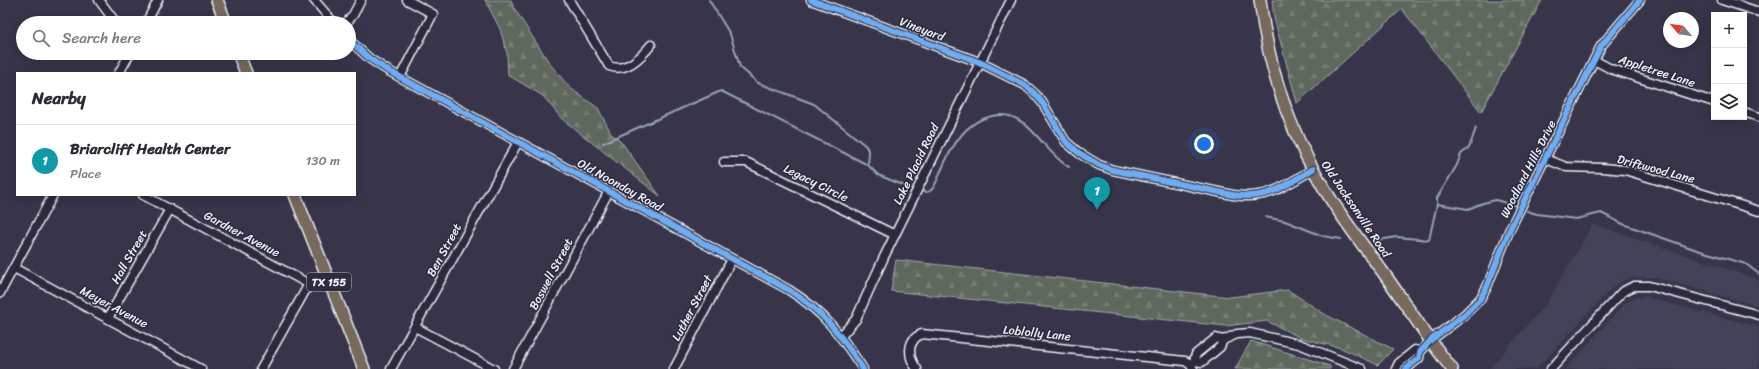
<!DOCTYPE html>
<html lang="en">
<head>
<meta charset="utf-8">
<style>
  :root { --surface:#fff; --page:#f7f7f7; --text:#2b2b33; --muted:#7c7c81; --line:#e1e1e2; --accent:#8a5d65 }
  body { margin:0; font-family:Sriracha,sans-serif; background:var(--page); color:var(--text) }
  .controls { position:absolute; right:12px; top:12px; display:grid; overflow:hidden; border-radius:0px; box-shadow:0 2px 10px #0003 }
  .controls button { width:36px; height:36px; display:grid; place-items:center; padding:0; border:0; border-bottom:1px solid var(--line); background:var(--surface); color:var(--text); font:20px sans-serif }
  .compass { position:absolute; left:1663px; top:12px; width:36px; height:36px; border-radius:50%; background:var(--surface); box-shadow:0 2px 10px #0003; rotate:299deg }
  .you { position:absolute; left:1204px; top:144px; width:14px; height:14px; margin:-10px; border:3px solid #fff; border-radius:50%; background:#1a73e8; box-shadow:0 0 0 6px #1a73e833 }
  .badge { display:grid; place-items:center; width:26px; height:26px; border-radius:50%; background:var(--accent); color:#fff; font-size:13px; font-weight:700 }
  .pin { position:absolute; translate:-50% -33px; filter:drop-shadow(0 1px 2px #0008) }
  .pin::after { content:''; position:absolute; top:21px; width:14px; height:12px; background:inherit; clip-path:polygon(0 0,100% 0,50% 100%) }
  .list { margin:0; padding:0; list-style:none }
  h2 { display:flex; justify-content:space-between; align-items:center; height:52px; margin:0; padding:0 16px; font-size:17px }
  h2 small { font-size:13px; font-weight:400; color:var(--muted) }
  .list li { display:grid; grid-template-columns:26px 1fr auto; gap:12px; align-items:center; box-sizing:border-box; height:72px; padding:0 16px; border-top:1px solid var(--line) }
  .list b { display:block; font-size:15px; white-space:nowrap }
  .list p { margin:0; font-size:13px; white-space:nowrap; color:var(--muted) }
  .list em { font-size:13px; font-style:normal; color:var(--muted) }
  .icon { flex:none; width:22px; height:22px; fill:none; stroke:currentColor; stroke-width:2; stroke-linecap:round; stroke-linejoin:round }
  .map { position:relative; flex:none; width:1759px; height:369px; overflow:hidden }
  .search { position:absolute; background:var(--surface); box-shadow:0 2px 10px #0003; left:16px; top:16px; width:340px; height:44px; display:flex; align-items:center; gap:10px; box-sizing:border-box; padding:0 14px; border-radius:22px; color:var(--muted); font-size:15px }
  .panel { position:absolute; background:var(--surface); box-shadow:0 2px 10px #0003; left:16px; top:72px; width:340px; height:124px; border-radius:0px }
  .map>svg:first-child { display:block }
</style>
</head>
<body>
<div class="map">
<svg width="1759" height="369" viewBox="0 0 1759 369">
  <defs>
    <pattern id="forest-firs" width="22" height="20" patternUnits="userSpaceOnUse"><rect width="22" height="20" fill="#5e685b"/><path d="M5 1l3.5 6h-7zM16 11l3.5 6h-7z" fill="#757e73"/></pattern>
  </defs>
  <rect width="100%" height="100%" fill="#38354a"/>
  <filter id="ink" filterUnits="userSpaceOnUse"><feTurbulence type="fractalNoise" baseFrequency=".025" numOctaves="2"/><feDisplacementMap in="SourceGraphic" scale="8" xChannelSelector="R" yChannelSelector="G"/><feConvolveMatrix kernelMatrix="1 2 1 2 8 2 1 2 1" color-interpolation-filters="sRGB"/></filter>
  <g filter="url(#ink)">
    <g fill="#424259">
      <polygon points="1593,224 1759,280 1759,306 1654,277 1631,278 1623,280 1609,291 1536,369 1489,369 1546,304"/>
      <polygon points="1645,297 1759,327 1759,369 1566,369 1624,304 1634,298"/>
    </g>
    <g fill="url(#forest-firs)" stroke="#a3acaa">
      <polygon points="485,0 511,0 514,8 550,64 570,88 598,108 611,133 623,144 660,196 562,119 543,96 508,75 507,53 500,29"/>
      <polygon points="1272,0 1542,0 1481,112 1402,9 1297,103 1274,18"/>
      <polygon points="896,260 1230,297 1288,290 1326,315 1393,349 1378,365 1341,348 1301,338 1267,321 1226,326 891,291"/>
      <polygon points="1251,341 1330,366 1330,369 1235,369"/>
    </g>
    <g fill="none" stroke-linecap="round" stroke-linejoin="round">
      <g stroke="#96a3b4" stroke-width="2">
        <polyline points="709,0 730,34 740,67 758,83 814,104 866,146 869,153 868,165"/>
        <polyline points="603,143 721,91 868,165 878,175 913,189"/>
        <path d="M921 191C924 192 927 193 930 191 935 188 938 178 940 173 952 145 967 117 1000 115 1029 113 1045 154 1069 167"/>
        <polyline points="1437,204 1437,198 1457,165 1461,154 1469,148 1476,128"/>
        <polyline points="1527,211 1537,214 1576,219 1601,213 1623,224 1697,250 1746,264 1759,274"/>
        <polyline points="1265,217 1285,221 1323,236 1341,239"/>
        <polyline points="1379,240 1397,237 1429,240 1437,204 1468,209 1483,203 1496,200 1516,206"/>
      </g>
      <g stroke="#e8f1f8" stroke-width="11">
        <g id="minor">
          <polyline points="99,0 116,23"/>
          <polyline points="314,0 334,23"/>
          <path d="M569 0 609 66C626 73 641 57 651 45"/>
          <path d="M811 0 979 62 1025 85 1034 93 1042 102 1066 142 1079 153 1099 165 1113 170 1233 195C1268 200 1285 186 1313 169"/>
          <polyline points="1722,0 1759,12"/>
          <polyline points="146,23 158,0"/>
          <polyline points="346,23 353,15 361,0"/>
          <path d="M349 40 370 59 387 70 789 290C825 313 840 334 863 369"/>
          <polyline points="1594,60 1611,69 1714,102"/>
          <polyline points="119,73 130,53"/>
          <polyline points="400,77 433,14 407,0"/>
          <polyline points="1744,112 1759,117"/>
          <polyline points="1546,159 1566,167 1602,168 1625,170 1759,211"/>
          <polyline points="724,162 746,162 895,235"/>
          <polyline points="143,195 309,284"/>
          <polyline points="14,268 201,369"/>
          <polyline points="309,284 327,276"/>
          <polyline points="0,293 53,195"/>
          <polyline points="108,318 170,209"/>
          <polyline points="415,327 494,369"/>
          <polyline points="841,336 856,319 884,257 1011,0"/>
          <polyline points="1223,340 1237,334 1250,333 1299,344 1362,369"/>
          <polyline points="1190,364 1194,361 1202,362 1220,347 1223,340 1216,338 1196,354 1194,361"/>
          <polyline points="261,369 309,284"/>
          <polyline points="391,369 518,142"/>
          <polyline points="513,369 609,191"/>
          <polyline points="674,369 732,259"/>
          <path d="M917 369C908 358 906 340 922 334L1185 361 1190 364 1193 369"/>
          <polyline points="1396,369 1399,363 1415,350 1420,352"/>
          <polyline points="1406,369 1419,358 1420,352 1431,340 1464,315 1480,299 1487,287 1509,231 1601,46 1640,0"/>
          <polyline points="1551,369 1622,292 1634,286 1649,286 1759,315"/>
        </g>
      </g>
      <g stroke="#e8f1f8" stroke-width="14">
        <g id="major">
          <polyline points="217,0 226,23"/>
          <path d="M1260 0C1268 65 1287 126 1321 183 1339 215 1363 245 1385 275 1407 306 1428 339 1452 369"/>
          <polyline points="238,53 246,73"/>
          <polyline points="295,195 364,369"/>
        </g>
      </g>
      <use href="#minor" stroke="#2f2a3d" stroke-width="8"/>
      <use href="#major" stroke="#77695c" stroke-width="11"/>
      <g stroke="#2f2a3d" stroke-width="8">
        <g id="cycleway">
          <path d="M811 0 979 62 1025 85 1034 93 1042 102 1066 142 1079 153 1099 165 1113 170 1233 195C1268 200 1285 186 1313 169"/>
          <path d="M349 40 370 59 387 70 789 290C825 313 840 334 863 369"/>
          <polyline points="1406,369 1419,358 1420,352 1431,340 1464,315 1480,299 1487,287 1509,231 1601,46 1640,0"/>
        </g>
      </g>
      <use href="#cycleway" stroke="#6dadf4" stroke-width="6"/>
    </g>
  </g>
  <g text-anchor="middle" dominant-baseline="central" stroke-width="3" stroke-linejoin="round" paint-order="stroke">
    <rect fill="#2f2a3d" stroke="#b0b5c0" stroke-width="1" x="307" y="273" width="44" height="18" rx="3"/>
    <g font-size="11" font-weight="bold" fill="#e8f1f8">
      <text x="329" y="282">TX 155</text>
    </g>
    <g font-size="12" fill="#e8f1f8" stroke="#2f2a3d">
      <text transform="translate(922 29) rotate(21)">Vineyard</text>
      <text transform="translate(1657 71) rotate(18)">Appletree Lane</text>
      <text transform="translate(916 164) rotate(-64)">Lake Placid Road</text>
      <text transform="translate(1528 169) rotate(-63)">Woodland Hills Drive</text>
      <text transform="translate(1656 169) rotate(15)">Driftwood Lane</text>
      <text transform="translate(816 183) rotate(26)">Legacy Circle</text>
      <text transform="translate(620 185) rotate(29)">Old Noonday Road</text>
      <text transform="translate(1356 209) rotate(56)">Old Jacksonville Road</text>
      <text transform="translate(242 234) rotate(28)">Gardner Avenue</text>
      <text transform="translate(444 250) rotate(-61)">Ben Street</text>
      <text transform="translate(129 257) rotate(-60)">Hall Street</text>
      <text transform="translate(551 274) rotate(-62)">Boswell Street</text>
      <text transform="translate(114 307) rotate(28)">Meyer Avenue</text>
      <text transform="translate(692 308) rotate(-62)">Luther Street</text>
      <text transform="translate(1037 333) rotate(6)">Loblolly Lane</text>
    </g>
  </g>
</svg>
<div class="controls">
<button>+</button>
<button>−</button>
<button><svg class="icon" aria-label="layers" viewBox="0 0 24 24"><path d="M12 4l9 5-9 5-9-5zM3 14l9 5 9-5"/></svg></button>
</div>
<svg class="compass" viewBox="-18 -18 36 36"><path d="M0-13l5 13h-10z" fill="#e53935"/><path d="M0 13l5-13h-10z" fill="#7c7c81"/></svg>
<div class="you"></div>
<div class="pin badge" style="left:1097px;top:210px;background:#0f9aa8">1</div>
<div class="search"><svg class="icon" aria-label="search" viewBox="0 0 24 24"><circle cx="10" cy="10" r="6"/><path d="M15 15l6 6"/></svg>Search here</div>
<section class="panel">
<h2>Nearby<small></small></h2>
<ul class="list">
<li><span class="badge" style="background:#0f9aa8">1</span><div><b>Briarcliff Health Center</b><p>Place</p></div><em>130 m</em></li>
</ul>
</section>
</div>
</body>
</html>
